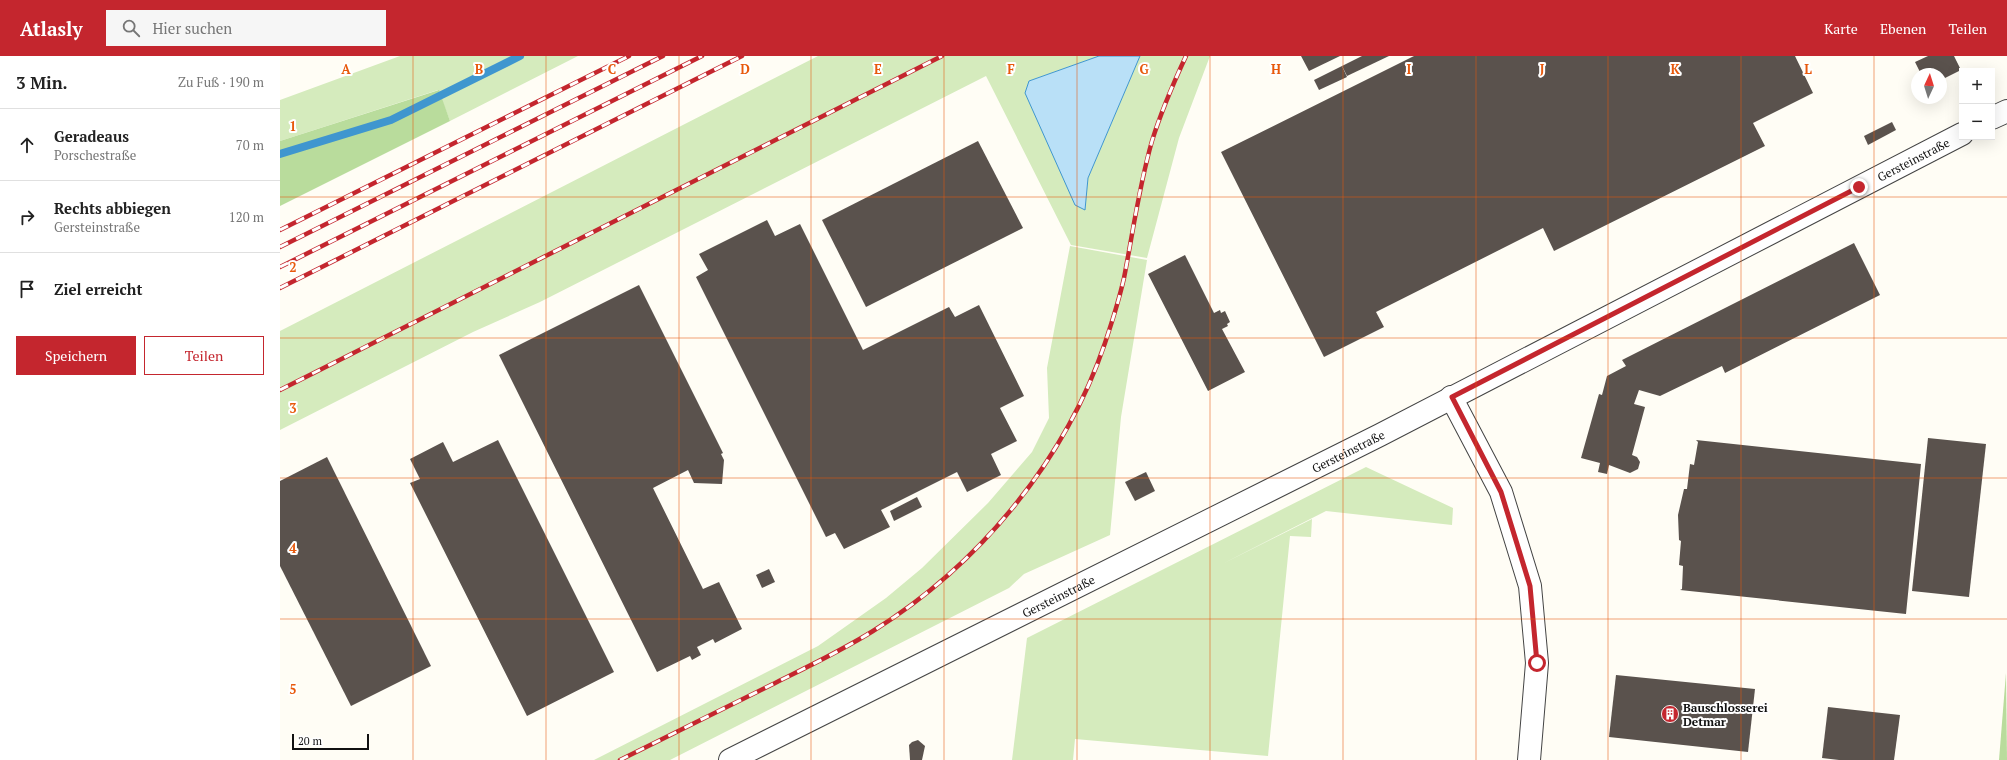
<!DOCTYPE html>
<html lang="de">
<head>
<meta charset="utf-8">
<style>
  :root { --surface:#fff; --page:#f6f6f6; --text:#222; --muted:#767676; --line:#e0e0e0; --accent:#c4262e }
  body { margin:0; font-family:"PT Serif",serif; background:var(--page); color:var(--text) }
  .controls { position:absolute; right:12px; top:12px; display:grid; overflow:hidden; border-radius:0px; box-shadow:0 4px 16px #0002 }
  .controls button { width:36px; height:36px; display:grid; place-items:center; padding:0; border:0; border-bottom:1px solid var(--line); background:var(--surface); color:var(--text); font:20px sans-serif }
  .compass { position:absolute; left:1631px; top:12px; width:36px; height:36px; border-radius:50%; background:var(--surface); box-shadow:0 4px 16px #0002; rotate:4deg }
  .scale { position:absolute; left:12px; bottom:10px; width:77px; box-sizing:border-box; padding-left:4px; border:2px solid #111; border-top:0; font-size:11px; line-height:14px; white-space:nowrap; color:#111; -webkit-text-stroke:3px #fff; paint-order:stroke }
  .stop { position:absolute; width:12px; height:12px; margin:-9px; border:3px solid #c4262e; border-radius:50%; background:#fff }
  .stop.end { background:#c4262e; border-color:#fff; box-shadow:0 1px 4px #0008 }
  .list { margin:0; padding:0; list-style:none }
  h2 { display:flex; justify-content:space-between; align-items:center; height:52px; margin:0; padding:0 16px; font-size:17px }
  h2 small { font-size:13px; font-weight:400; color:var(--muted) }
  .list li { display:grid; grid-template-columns:26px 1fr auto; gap:12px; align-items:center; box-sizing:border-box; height:72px; padding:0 16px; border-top:1px solid var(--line) }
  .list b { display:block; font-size:15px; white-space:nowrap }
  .list p { margin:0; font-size:13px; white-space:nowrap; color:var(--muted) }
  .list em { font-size:13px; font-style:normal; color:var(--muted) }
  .actions { display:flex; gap:8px; padding:12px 16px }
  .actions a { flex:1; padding:9px 0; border:1px solid var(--accent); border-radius:0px; text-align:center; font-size:14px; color:var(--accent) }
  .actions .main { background:var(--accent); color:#fff }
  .icon { flex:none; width:22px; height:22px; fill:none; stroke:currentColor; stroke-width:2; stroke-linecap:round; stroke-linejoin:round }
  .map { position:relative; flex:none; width:1727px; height:704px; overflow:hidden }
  header { display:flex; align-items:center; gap:24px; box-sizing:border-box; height:56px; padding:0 20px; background:var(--accent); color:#fff }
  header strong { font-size:19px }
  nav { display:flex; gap:22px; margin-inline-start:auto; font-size:14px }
  .search { width:280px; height:36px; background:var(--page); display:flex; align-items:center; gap:10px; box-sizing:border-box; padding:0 14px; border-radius:0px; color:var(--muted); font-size:15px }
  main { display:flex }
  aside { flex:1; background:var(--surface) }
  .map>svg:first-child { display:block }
</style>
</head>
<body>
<header>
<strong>Atlasly</strong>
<div class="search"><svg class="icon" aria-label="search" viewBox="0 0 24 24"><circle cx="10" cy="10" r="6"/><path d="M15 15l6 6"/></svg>Hier suchen</div>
<nav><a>Karte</a><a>Ebenen</a><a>Teilen</a></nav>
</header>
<main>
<aside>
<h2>3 Min.<small>Zu Fuß · 190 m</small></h2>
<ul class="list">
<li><svg class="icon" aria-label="ahead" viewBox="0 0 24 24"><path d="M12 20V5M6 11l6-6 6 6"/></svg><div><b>Geradeaus</b><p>Porschestraße</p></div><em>70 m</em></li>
<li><svg class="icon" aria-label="right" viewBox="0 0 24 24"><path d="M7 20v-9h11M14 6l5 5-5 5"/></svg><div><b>Rechts abbiegen</b><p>Gersteinstraße</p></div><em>120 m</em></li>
<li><svg class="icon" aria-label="arrive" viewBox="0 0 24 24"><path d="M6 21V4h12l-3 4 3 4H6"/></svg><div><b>Ziel erreicht</b></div></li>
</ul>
<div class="actions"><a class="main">Speichern</a><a>Teilen</a></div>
</aside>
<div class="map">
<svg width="1727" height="704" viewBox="0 0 1727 704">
  <rect width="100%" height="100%" fill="#fffdf5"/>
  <g fill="#d5ebbd">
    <polygon points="120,0 298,0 170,65 158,34 0,85 0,44"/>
    <polygon points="538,0 819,0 749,25 805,153 808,122 860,0 930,0 899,82 867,202 791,189 706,20 260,246 193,276 0,374 0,275"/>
    <polygon points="790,190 867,204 841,361 830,479 744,518 729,532 390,704 314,704 538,590 606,542 642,512 708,447 752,396 769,362 767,312"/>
    <polygon points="1086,411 1173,452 1172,469 1046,455 942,508 1032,463 1031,481 1010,480 988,700 795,683 793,704 732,704 747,582"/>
  </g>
  <g fill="#b9dc9c">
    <polygon points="159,34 170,65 0,150 0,85"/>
    <polygon points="1726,617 1727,704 1719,704"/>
  </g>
  <polygon fill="#b9e0f7" stroke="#3f96cf" points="819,0 860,0 808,122 805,154 795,149 745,37 749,25"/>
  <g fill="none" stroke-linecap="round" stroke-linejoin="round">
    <polyline stroke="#3f96cf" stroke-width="8" points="0,98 111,64 240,0"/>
  </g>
  <g fill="#5a524d">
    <polygon points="1021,0 1060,0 1029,15"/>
    <polygon points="1082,0 1109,0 1067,20 1062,10"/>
    <polygon points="1134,0 1515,0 1533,37 1473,67 1485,90 1274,195 1263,172 1096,256 1104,271 1044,301 941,96"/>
    <polygon points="1648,0 1674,0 1681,14 1661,24 1661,18 1641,18 1635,6"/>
    <polygon points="1062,10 1067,21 1039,34 1034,24"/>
    <polygon points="1612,66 1616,74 1588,89 1584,80"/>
    <polygon points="698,85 743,172 586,251 542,164"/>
    <polygon points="487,164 495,180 520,168 583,294 669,251 675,261 699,249 744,340 720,352 737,385 711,398 721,419 687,436 677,416 601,454 610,471 564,493 555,477 546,481 416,221 428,214 419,198"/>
    <polygon points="1574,187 1600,239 1445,317 1442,310 1380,340 1359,334 1354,348 1365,351 1352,399 1357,401 1360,406 1358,413 1350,417 1329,409 1327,418 1318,416 1320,407 1301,402 1319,338 1322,339 1327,320 1346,310 1342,304"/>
    <polygon points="905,199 934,257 940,254 941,257 945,255 950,266 947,268 948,270 942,273 965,316 928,335 868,218"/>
    <polygon points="359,229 443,397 441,398 444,404 442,428 414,427 408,414 373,432 423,533 439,526 462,573 435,587 433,583 417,591 421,599 412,604 410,600 377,616 219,299"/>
    <polygon points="1648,382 1706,388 1689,541 1632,535"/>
    <polygon points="218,384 334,616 247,660 130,427 140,423 130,403 163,386 173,406"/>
    <polygon points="1416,384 1641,408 1626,558 1400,534 1402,533 1403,510 1399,509 1401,485 1399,484 1398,459 1404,433 1407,433 1410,408 1414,409 1418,386"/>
    <polygon points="47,401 151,610 71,650 0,510 0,425"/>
    <polygon points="866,416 875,435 855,445 845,426"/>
    <polygon points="637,441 642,451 614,465 610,455"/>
    <polygon points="489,513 495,526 482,532 476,519"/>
    <polygon points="1336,619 1475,633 1468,696 1329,681"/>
    <polygon points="1548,651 1620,659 1614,704 1559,704 1542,702"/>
    <polygon points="638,684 645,690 642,704 630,704 629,689 632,686"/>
  </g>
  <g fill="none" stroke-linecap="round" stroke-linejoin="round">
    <g stroke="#444" stroke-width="24">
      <g id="minor">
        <polyline points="1712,62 1727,55"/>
        <polyline points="1171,341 1221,436 1250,530 1257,607 1249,704"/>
        <path id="s1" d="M450 704 1100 379 1682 78"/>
      </g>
    </g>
    <use href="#minor" stroke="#fff" stroke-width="22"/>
    <g stroke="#c4262e" stroke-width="4.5">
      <g id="rail">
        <polyline points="0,174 349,0"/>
        <polyline points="0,191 383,0"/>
        <polyline points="0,211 422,0"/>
        <polyline points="0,232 462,0"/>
        <polyline points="0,334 662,0"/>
        <path d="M340 704C390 679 441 654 491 629 525 612 561 595 593 575 699 509 785 405 825 287 832 266 839 244 844 222 853 176 859 130 872 85 881 56 893 28 906 0"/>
      </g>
    </g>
    <use href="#rail" stroke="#fff" stroke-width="3" stroke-dasharray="9" stroke-linecap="butt"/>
  </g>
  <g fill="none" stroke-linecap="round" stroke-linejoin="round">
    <polyline stroke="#c4262e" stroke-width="5" points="1257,607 1250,530 1221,436 1172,341 1579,131"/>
  </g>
  <path fill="none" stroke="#e8590c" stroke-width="1" stroke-opacity="0.55" d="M133 0V704M266 0V704M399 0V704M531 0V704M664 0V704M797 0V704M930 0V704M1063 0V704M1196 0V704M1328 0V704M1461 0V704M1594 0V704M0 141H1727M0 282H1727M0 422H1727M0 563H1727"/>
  <defs>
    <g id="building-disc" transform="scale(0.9)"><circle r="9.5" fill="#c4262e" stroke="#fff"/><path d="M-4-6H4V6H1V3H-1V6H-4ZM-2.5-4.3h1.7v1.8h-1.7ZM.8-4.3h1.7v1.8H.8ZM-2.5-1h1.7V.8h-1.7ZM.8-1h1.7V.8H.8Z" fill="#fff"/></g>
  </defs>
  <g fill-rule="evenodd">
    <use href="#building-disc" x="1390" y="658"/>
  </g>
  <g text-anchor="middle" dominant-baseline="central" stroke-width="4" stroke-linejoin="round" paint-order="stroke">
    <g font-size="12" fill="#111" stroke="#fff">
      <text stroke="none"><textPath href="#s1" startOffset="1327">Gersteinstraße</textPath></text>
      <text stroke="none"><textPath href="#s1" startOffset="691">Gersteinstraße</textPath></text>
      <text stroke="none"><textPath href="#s1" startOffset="367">Gersteinstraße</textPath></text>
    </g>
    <g font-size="12" font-weight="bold" fill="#111" stroke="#fff" text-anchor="start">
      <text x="1403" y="651">Bauschlosserei<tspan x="1403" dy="14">Detmar</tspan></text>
    </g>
  </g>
  <g font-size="13" text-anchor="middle" font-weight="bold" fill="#e8590c" stroke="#fff" stroke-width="4" stroke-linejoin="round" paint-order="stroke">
    <text x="66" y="18">A</text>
    <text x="199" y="18">B</text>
    <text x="332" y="18">C</text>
    <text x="465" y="18">D</text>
    <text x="598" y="18">E</text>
    <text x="731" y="18">F</text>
    <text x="864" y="18">G</text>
    <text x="996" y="18">H</text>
    <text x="1129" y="18">I</text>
    <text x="1262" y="18">J</text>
    <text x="1395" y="18">K</text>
    <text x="1528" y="18">L</text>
    <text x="13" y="75">1</text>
    <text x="13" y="216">2</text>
    <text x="13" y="357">3</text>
    <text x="13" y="497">4</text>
    <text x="13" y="638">5</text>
  </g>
</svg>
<div class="controls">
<button>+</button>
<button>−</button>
</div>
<svg class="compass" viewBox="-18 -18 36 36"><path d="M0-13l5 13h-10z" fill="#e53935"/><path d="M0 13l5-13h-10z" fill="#767676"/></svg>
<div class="scale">20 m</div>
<div class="stop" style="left:1257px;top:607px"></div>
<div class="stop end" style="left:1579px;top:131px"></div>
</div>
</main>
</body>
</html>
